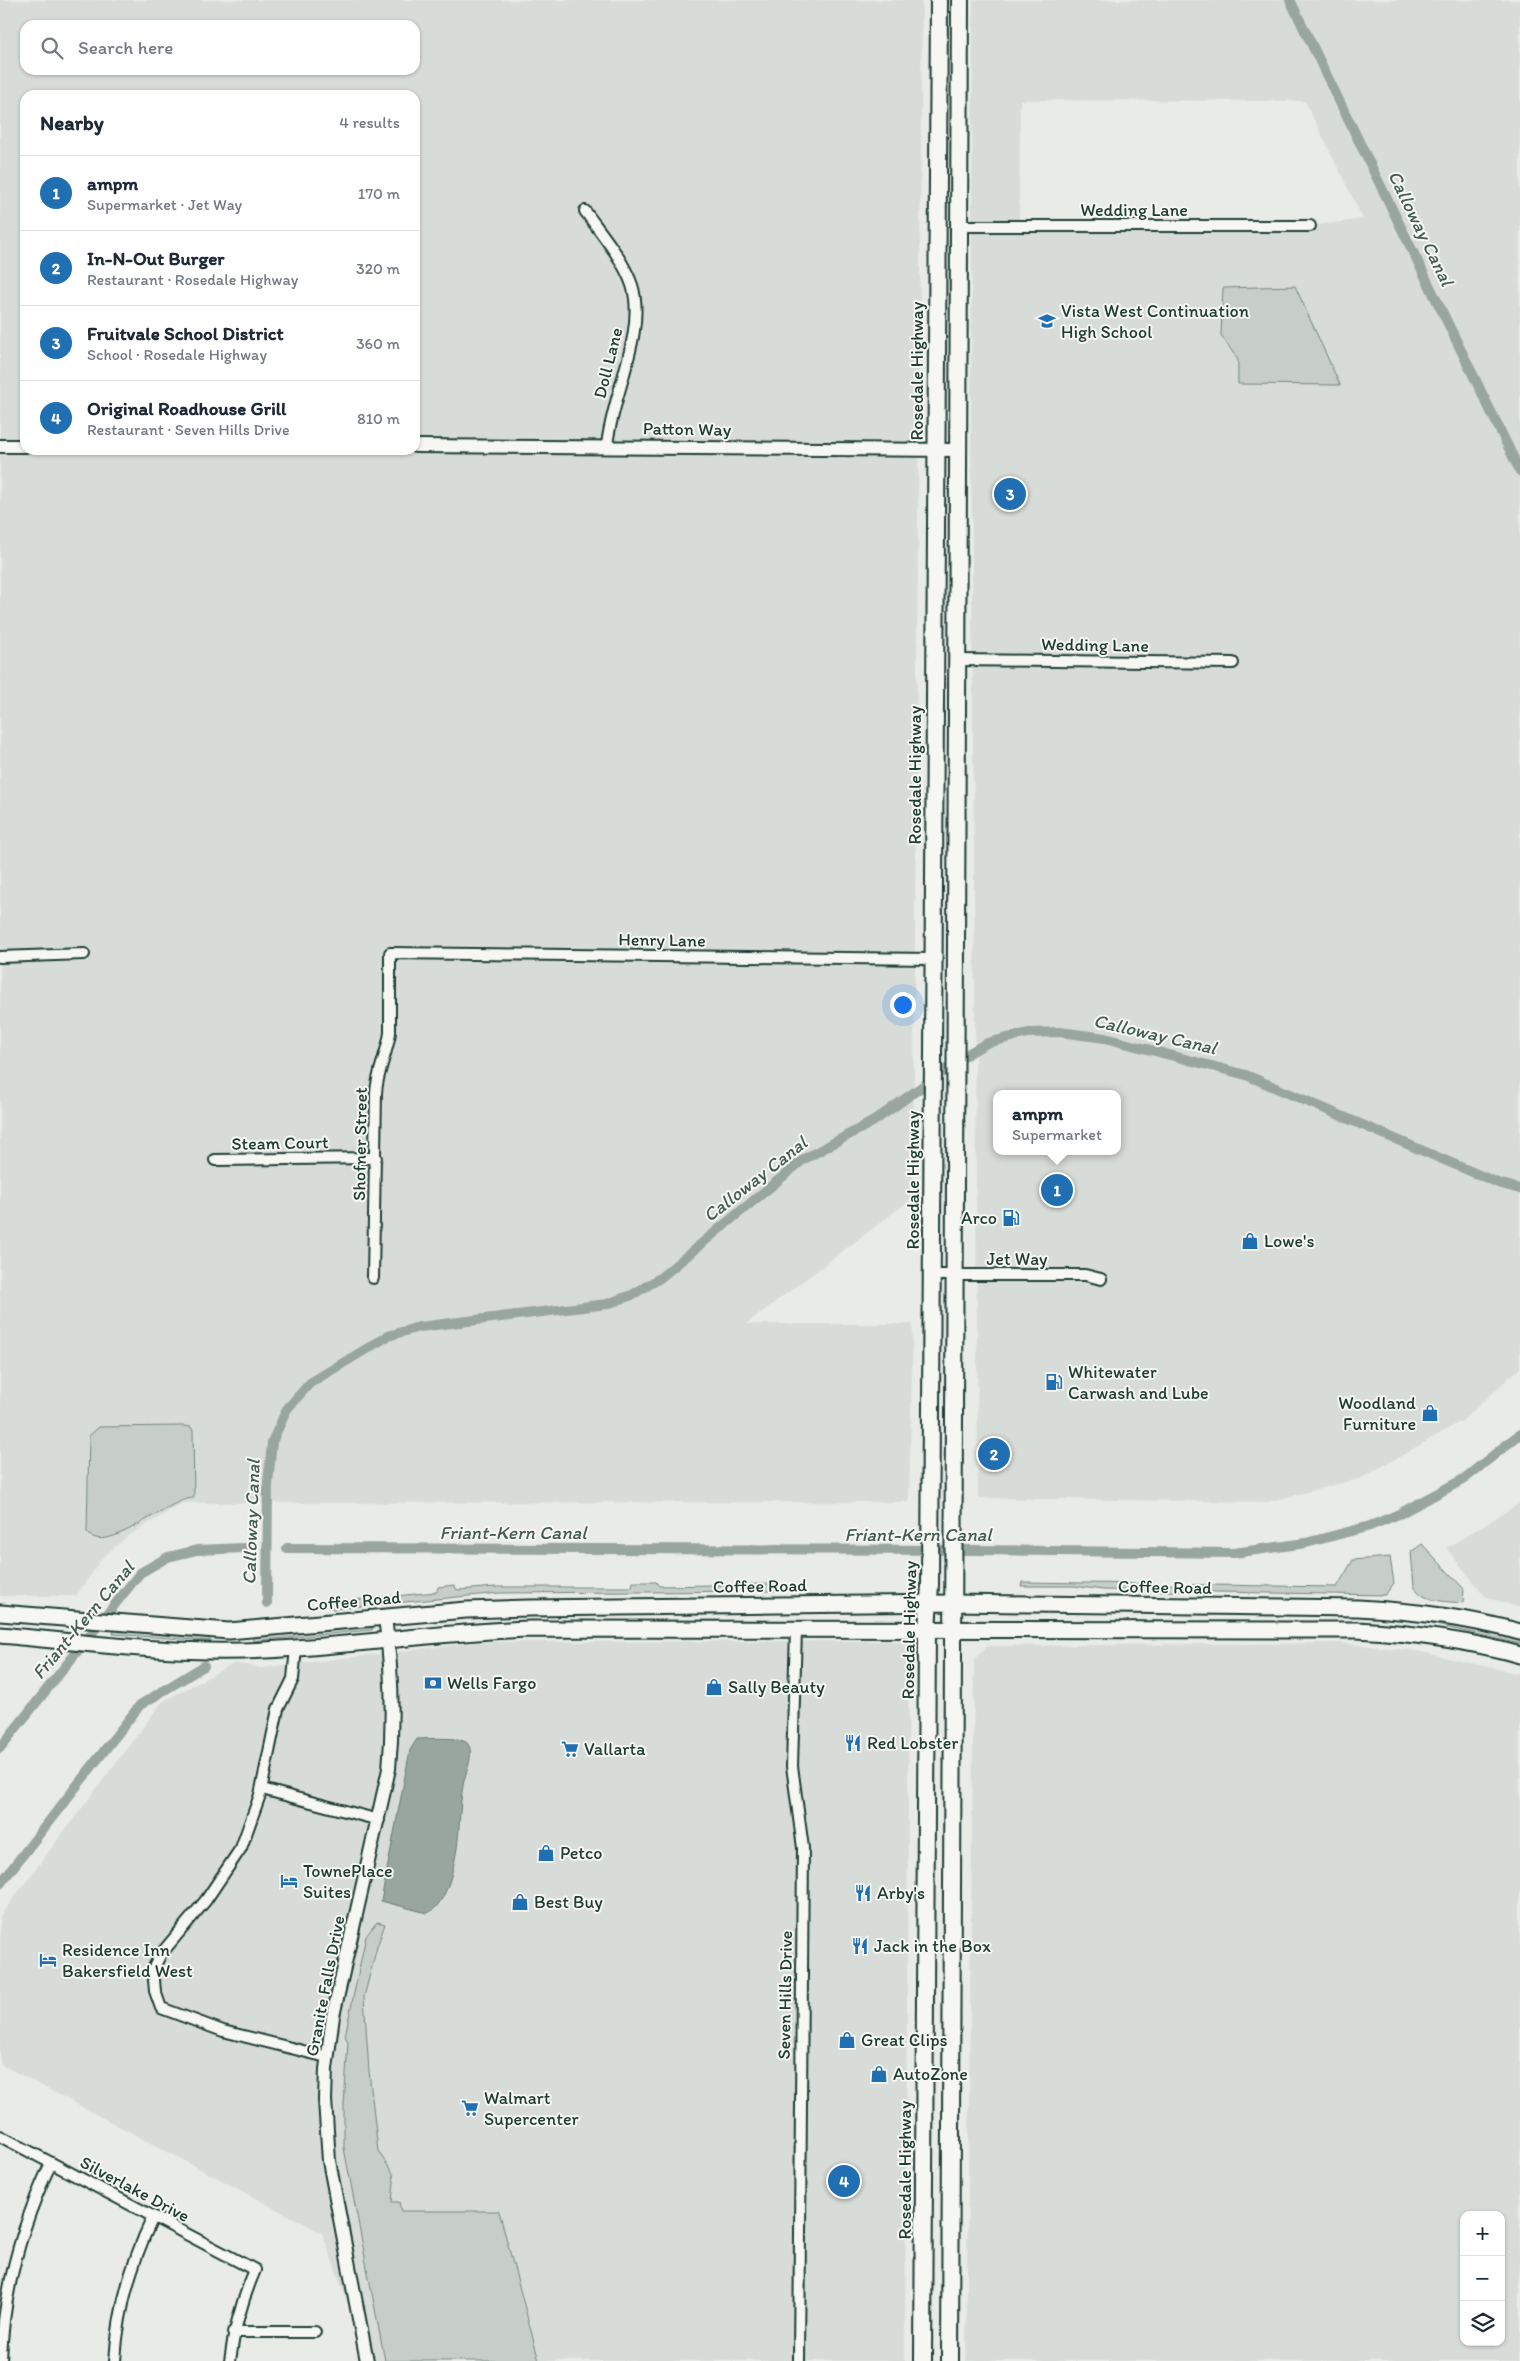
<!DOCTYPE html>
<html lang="en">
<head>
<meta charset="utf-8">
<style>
  :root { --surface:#fff; --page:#f6f6f7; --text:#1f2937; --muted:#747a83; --line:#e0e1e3; --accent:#1f6fb2 }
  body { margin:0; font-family:Itim,sans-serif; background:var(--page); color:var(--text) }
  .controls { position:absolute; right:15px; bottom:15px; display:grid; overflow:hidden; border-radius:10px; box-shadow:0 1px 4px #0004 }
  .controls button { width:45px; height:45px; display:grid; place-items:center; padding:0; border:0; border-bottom:1px solid var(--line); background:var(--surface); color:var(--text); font:25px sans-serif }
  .you { position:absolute; left:902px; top:1004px; width:18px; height:18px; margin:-12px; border:4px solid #fff; border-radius:50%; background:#1a73e8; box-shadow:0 0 0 8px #1a73e833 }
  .badge { display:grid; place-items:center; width:32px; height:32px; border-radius:50%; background:var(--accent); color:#fff; font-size:16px; font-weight:700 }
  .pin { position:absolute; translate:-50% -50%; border:2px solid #fff; box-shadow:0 1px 5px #0006 }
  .popup { position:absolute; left:993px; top:1090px; width:128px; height:65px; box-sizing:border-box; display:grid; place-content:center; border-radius:10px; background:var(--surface); filter:drop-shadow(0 1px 4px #0005); font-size:16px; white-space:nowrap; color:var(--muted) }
  .popup b { font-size:19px; color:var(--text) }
  .popup::after { content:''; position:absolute; left:50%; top:100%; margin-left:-10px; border:10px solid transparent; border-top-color:var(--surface) }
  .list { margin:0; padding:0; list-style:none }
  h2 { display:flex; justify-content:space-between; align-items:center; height:65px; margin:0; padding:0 20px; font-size:21px }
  h2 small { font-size:16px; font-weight:400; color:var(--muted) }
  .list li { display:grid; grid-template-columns:32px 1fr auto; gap:15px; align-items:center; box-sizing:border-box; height:75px; padding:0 20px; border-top:1px solid var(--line) }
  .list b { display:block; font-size:19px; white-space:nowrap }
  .list p { margin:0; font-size:16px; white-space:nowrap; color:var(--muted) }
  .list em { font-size:16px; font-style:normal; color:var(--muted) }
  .icon { flex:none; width:28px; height:28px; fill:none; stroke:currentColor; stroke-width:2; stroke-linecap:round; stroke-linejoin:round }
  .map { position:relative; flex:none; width:1520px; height:2361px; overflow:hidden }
  .search { position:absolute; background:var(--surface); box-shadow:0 1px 4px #0004; left:20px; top:20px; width:400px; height:55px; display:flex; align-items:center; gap:12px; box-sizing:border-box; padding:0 18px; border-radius:15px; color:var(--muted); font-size:19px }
  .panel { position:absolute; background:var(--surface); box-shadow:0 1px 4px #0004; left:20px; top:90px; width:400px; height:365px; border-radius:15px }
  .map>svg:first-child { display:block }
</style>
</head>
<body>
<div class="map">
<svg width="1520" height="2361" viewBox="0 0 1520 2361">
  <rect width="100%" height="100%" fill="#e9ebe7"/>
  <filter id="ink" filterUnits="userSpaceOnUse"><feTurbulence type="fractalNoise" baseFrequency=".02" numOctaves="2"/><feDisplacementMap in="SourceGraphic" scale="10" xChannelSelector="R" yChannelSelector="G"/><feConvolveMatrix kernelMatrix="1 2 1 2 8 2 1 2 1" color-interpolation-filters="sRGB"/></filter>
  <g filter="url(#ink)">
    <g fill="#d8dcd8" fill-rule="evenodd">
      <path d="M0 0H922L913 1198 746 1324H913L909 1502 183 1503 128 1536 103 1557 76 1596H0ZM25 25H415V70H25ZM25 95H415V450H25Z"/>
      <path d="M973 0H1520V1368L1462 1421 1362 1478 1268 1502 978 1498 971 420ZM1020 100 1305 101 1363 219 1310 226 1019 229ZM997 1094H1117V1151H997Z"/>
      <polygon points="1520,1503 1520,1608 1486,1597 1446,1548"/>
      <polygon points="909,1641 905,2361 369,2361 322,2233 0,2064 0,1916 162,1702 234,1663 261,1668 478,1642"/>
      <path d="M1341 1643 1417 1651 1520 1674V2361H966L974 1659 987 1646ZM1464 2215H1501V2342H1464Z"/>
    </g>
    <g fill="#c7cec9" stroke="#73867e">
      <polygon points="1295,286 1340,385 1238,384 1238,360 1221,335 1223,288"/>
      <path d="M183 1426 191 1427 193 1430 194 1498C167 1498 106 1558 87 1532L89 1436 99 1427Z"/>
      <path d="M1422 1544 1464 1589 1463 1603C1446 1601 1423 1603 1414 1586L1411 1552Z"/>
      <polygon points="1390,1557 1394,1583 1385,1595 1103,1590 1074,1586 1021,1586 1022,1582 1337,1587 1353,1560"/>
      <polygon points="633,1582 656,1582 659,1586 770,1584 779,1588 774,1591 500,1593 332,1609 331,1602 437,1592 438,1587 455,1585 456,1589 459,1590 496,1587 632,1587"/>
      <polygon points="1420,1619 1520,1638 1520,1644 1419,1621"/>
      <polygon points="365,1625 373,1629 372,1630 253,1641 253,1635"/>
      <polygon points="115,1629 210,1635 210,1641 113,1634"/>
      <polygon points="377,1922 385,1924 377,1947 364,1997 369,2071 378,2151 393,2173 394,2182 392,2202 399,2202 401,2211 499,2211 539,2361 385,2361 344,2148 344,2106 348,2042 345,2036 366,1936"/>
    </g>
    <path fill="#99a6a0" stroke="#687c75" d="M417 1739C428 1739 459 1736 467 1743 475 1751 467 1770 464 1780 458 1809 461 1840 453 1868 450 1882 442 1908 427 1913L381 1901 410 1750Z"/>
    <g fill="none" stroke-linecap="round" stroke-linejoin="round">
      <g stroke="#99a6a0" stroke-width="10">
        <polyline points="1290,0 1520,471"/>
        <polyline points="287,1548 973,1550 1234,1553 1306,1543 1370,1526 1399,1514 1464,1479 1520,1434"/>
        <polyline points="267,1603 268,1484 272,1442 287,1409 310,1383 388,1336 419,1327 607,1304 632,1295 660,1278 804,1159 874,1121 969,1053 987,1043 1028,1033 1060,1032 1105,1038 1246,1075 1498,1183 1520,1189"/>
        <polyline points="0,1748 140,1573 168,1557 197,1550 244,1548"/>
        <polyline points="0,1884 140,1705 204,1666"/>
      </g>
      <g stroke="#1f3d34" stroke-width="14">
        <g id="minor">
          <path d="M585 211C601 233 623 259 632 285 647 331 611 398 607 446"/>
          <polyline points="959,226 1310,226"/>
          <polyline points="956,660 1233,663"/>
          <polyline points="0,957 84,954"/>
          <polyline points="215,1160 376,1158"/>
          <polyline points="933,1275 1085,1275 1101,1279"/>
          <path d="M373 1278 376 1093C377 1072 387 1054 390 1033V953L934 959"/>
          <polyline points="796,1630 792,1766 803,1848 799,2361"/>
          <polyline points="296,1648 293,1679 278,1709 260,1795 241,1848 206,1900 161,1954 153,1969 155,1991 161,2008 223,2031 327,2057"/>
          <polyline points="262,1789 379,1820"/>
          <path d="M0 2136 255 2270C242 2300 234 2328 230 2361"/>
          <polyline points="233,2332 315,2332"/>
          <path d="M1 2361C3 2291 21 2226 51 2163"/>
          <path d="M115 2361C118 2310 131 2263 153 2217"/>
        </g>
      </g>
      <g stroke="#1f3d34" stroke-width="16">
        <g id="tertiary">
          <polyline points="0,446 25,446"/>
          <polyline points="415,446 958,450"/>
          <path d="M367 2361 329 2161 325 2100 326 2069 333 2016 389 1769C394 1718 392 1669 385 1617"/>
        </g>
      </g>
      <g stroke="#1f3d34" stroke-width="19">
        <g id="secondary">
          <path d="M0 1613 229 1631 466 1610 529 1608 953 1603 1358 1608C1412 1611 1467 1617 1520 1632"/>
          <path d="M0 1635C88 1643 177 1655 265 1650 353 1646 441 1632 530 1629L1357 1630C1412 1633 1467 1640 1520 1655"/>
        </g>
      </g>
      <g stroke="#1f3d34" stroke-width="20">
        <g id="primary">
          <polyline points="923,2361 927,1630 930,1585 939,0"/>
          <polyline points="950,2361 960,0"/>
        </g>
      </g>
      <use href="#minor" stroke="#f6f6f2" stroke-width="10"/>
      <use href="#tertiary" stroke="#f6f6f2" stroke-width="12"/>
      <use href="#secondary" stroke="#f6f6f2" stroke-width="15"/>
      <use href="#primary" stroke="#f6f6f2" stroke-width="16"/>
    </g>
  </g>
  <defs>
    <g id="school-bare" transform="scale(1.35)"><path d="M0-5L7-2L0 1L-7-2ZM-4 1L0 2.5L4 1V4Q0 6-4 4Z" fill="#1f6fb2" stroke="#f6f6f2" stroke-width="2.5" paint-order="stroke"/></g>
    <g id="fuel-bare" transform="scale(1.35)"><path d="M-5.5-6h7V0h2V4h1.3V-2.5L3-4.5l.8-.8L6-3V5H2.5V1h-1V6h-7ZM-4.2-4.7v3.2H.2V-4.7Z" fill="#1f6fb2" stroke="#f6f6f2" stroke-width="2.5" paint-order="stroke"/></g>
    <g id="shop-bare" transform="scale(1.35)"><path d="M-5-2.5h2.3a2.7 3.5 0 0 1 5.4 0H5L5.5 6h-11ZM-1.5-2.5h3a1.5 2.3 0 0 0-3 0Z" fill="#1f6fb2" stroke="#f6f6f2" stroke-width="2.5" paint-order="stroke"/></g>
    <g id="bank-bare" transform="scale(1.35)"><path d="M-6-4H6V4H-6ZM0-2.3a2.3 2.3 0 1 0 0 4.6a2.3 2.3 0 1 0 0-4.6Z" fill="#1f6fb2" stroke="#f6f6f2" stroke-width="2.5" paint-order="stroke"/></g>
    <g id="restaurant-bare" transform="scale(1.35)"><path d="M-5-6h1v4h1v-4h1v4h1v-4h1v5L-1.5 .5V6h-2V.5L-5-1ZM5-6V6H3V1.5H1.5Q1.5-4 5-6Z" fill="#1f6fb2" stroke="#f6f6f2" stroke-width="2.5" paint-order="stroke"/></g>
    <g id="supermarket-bare" transform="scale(1.35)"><path d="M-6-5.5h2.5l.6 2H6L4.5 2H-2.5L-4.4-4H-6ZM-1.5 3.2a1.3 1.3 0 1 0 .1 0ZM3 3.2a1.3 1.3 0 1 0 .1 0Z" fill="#1f6fb2" stroke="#f6f6f2" stroke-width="2.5" paint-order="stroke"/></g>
    <g id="hotel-bare" transform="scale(1.35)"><path d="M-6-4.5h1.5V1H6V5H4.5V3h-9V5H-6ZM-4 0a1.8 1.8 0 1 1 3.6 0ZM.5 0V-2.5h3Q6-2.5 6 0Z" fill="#1f6fb2" stroke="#f6f6f2" stroke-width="2.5" paint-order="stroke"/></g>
  </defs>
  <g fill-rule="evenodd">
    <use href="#school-bare" x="1047" y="321"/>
    <use href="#fuel-bare" x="1011" y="1218"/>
    <use href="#shop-bare" x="1250" y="1241"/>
    <use href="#fuel-bare" x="1054" y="1382"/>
    <use href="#shop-bare" x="1430" y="1413"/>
    <use href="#bank-bare" x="433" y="1683"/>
    <use href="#shop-bare" x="714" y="1687"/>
    <use href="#restaurant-bare" x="853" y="1743"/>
    <use href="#supermarket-bare" x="570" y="1749"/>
    <use href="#shop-bare" x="546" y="1853"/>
    <use href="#hotel-bare" x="289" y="1881"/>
    <use href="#restaurant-bare" x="863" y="1893"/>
    <use href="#shop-bare" x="520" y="1902"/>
    <use href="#restaurant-bare" x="860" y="1946"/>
    <use href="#hotel-bare" x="48" y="1960"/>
    <use href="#shop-bare" x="847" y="2040"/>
    <use href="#shop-bare" x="879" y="2074"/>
    <use href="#supermarket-bare" x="470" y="2108"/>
  </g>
  <g text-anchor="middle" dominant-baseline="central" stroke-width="4" stroke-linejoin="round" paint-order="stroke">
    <g font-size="18" fill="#1f3d34" stroke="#f6f6f2">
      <text x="1134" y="210">Wedding Lane</text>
      <text transform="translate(608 363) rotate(-76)">Doll Lane</text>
      <text transform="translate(917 371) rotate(-90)">Rosedale Highway</text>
      <text transform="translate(687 429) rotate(1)">Patton Way</text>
      <text transform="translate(1095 645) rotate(1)">Wedding Lane</text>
      <text transform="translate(915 775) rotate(-90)">Rosedale Highway</text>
      <text transform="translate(662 940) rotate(1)">Henry Lane</text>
      <text transform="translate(280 1143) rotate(-1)">Steam Court</text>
      <text transform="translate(360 1144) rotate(-89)">Shofner Street</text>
      <text transform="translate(913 1180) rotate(-90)">Rosedale Highway</text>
      <text x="1017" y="1259">Jet Way</text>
      <text transform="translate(760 1586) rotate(-1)">Coffee Road</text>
      <text transform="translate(1165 1587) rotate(1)">Coffee Road</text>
      <text transform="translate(354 1601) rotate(-5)">Coffee Road</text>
      <text transform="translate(909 1630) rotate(-89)">Rosedale Highway</text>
      <text transform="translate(325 1986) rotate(-79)">Granite Falls Drive</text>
      <text transform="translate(785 1995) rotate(-89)">Seven Hills Drive</text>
      <text transform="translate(905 2170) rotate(-90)">Rosedale Highway</text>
      <text transform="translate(135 2189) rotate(28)">Silverlake Drive</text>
    </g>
    <g font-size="18" fill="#1f3d34" stroke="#f6f6f2" text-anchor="start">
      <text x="1061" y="311">Vista West Continuation<tspan x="1061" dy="21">High School</tspan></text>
      <text x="997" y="1218" text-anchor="end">Arco</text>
      <text x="1264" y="1241">Lowe's</text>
      <text x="1068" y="1372">Whitewater<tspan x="1068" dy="21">Carwash and Lube</tspan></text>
      <text x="1416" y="1403" text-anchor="end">Woodland<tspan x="1416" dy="21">Furniture</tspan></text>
      <text x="447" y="1683">Wells Fargo</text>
      <text x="728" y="1687">Sally Beauty</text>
      <text x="867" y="1743">Red Lobster</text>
      <text x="584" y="1749">Vallarta</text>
      <text x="560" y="1853">Petco</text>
      <text x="303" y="1871">TownePlace<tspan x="303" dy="21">Suites</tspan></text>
      <text x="877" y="1893">Arby's</text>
      <text x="534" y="1902">Best Buy</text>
      <text x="874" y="1946">Jack in the Box</text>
      <text x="62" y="1950">Residence Inn<tspan x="62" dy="21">Bakersfield West</tspan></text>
      <text x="861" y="2040">Great Clips</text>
      <text x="893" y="2074">AutoZone</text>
      <text x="484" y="2098">Walmart<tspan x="484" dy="21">Supercenter</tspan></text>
    </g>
    <g font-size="19" font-style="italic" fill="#445c54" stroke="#f6f6f2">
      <text transform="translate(1421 228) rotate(64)">Calloway Canal</text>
      <text transform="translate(1155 1034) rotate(13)">Calloway Canal</text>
      <text transform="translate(755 1179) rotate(-38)">Calloway Canal</text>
      <text transform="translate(251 1522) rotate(-88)">Calloway Canal</text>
      <text x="513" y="1532">Friant-Kern Canal</text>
      <text x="918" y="1534">Friant-Kern Canal</text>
      <text transform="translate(83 1620) rotate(-50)">Friant-Kern Canal</text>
    </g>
  </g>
</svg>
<div class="controls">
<button>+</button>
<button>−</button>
<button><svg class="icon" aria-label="layers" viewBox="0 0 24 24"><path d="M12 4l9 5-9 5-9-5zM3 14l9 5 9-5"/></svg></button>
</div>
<div class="you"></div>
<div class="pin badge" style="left:1057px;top:1190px">1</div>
<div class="popup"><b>ampm</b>Supermarket</div>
<div class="pin badge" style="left:994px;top:1454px">2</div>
<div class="pin badge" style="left:1010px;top:494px">3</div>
<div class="pin badge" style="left:844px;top:2181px">4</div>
<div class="search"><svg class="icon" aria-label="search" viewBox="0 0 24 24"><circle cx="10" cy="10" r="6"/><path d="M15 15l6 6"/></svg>Search here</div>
<section class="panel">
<h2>Nearby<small>4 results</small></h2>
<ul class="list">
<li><span class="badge">1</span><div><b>ampm</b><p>Supermarket · Jet Way</p></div><em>170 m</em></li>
<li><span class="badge">2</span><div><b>In-N-Out Burger</b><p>Restaurant · Rosedale Highway</p></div><em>320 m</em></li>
<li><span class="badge">3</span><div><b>Fruitvale School District</b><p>School · Rosedale Highway</p></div><em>360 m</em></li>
<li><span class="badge">4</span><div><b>Original Roadhouse Grill</b><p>Restaurant · Seven Hills Drive</p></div><em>810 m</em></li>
</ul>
</section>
</div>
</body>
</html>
